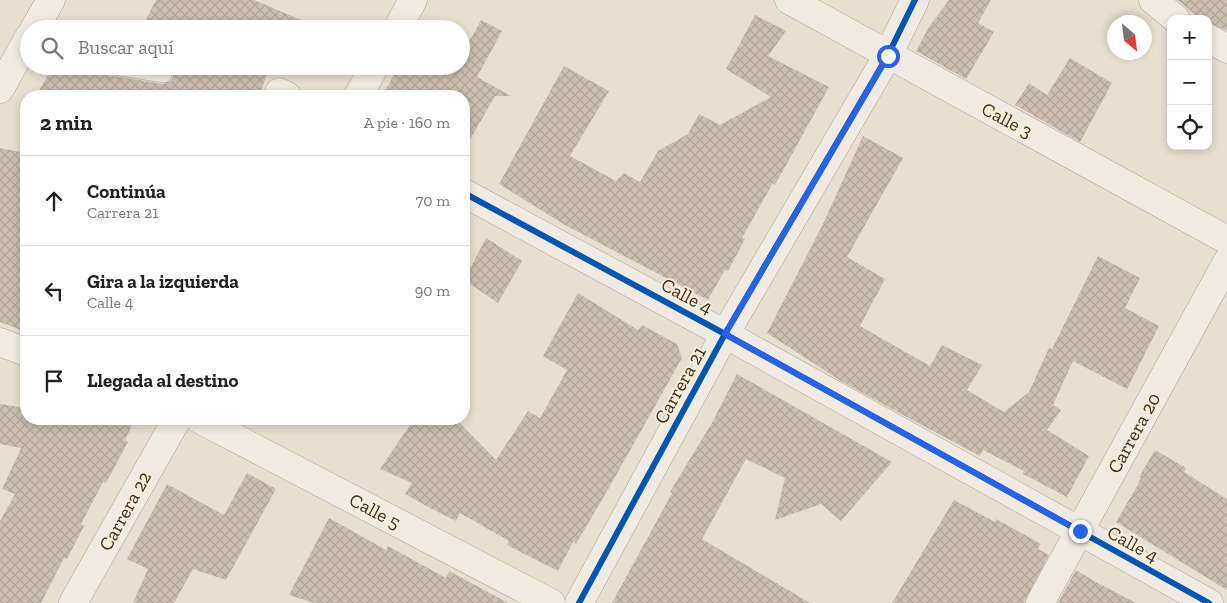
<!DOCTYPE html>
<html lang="es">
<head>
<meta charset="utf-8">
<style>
  :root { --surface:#fff; --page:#f2f2f2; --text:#222; --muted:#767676; --line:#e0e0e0 }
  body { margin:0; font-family:"Zilla Slab",serif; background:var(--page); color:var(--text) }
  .controls { position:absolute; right:15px; top:15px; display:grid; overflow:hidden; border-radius:10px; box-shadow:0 2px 8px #0003 }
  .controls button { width:45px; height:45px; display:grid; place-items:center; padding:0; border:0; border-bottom:1px solid var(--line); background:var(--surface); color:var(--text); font:25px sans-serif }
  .compass { position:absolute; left:1107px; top:15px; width:45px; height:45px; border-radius:50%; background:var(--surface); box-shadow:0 2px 8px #0003; rotate:152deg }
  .stop { position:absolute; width:15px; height:15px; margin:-11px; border:4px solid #2563eb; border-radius:50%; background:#fff }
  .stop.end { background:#2563eb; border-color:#fff; box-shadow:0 1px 5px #0008 }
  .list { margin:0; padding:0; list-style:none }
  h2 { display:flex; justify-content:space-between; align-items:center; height:65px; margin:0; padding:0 20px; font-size:21px }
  h2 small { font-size:16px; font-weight:400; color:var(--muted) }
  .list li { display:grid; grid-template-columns:32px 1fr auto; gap:15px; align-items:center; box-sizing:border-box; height:90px; padding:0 20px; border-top:1px solid var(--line) }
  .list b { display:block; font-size:19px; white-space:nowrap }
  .list p { margin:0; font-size:16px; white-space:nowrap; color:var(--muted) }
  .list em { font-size:16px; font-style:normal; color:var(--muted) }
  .icon { flex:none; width:28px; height:28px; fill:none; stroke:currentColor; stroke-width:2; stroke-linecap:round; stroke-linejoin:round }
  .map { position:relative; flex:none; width:1227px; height:603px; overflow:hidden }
  .search { position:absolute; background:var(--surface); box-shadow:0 2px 8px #0003; left:20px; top:20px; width:450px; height:55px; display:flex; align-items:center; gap:12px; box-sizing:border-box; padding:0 18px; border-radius:28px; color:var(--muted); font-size:19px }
  .panel { position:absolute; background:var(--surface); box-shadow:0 2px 8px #0003; left:20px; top:90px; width:450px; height:335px; border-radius:20px }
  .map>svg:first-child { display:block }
</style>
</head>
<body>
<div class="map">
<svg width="1227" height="603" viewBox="0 0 1227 603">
  <defs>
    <pattern id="building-cross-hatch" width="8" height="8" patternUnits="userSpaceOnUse" patternTransform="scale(1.25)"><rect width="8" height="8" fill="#cbbfb2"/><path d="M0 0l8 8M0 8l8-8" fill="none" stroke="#afa499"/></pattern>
  </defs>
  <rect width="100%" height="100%" fill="#e7e0d1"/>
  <g fill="url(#building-cross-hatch)">
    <polygon points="156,0 254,0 322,29 141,29"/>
    <polygon points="949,0 991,0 978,23 994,32 966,79 916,51 929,27"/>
    <polygon points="1178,0 1227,0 1227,31 1208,22 1208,19 1200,19"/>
    <polygon points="755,15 786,31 768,56 829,87 775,185 773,183 742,238 745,239 728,271 725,270 708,300 565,225 499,184 564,66 609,91 570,156 616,181 624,173 640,182 658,151 688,134 699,114 720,125 771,97 726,69"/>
    <polygon points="481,20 502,31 477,77 511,96 495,96 464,150 464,96 382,96 399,66 461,66 461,56"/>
    <polygon points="1070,58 1112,83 1080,142 1015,105 1029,83 1047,95"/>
    <polygon points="53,66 98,66 101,73 106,75 163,84 171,81 173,77 173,71 167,66 270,66 259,96 36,96"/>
    <polygon points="863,136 903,158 847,257 885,279 860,326 930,366 942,345 982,365 967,390 1004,412 1029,392 1049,348 1052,349 1098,256 1140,278 1125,308 1159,326 1127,389 1073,361 1053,405 1061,410 1047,430 1089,456 1067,497 1023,474 1024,471 983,450 980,456 903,415 841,381 767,333 823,224"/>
    <polygon points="0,148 26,153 26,332 0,322"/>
    <polygon points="486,238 522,261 498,303 464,280"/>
    <polygon points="578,293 638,330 642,325 677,344 682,358 610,486 576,544 573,542 558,571 507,545 509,541 460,513 456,521 430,508 405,494 412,483 380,469 414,419 456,419 496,460 528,411 540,418 567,370 543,356"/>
    <polygon points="737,374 892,462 841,521 821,504 775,520 785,478 746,459 702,539 810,603 612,603 672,493 670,492 713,421"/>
    <polygon points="0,404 26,408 26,419 135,419 125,440 128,442 106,483 103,482 81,524 84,526 67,559 64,558 41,603 0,603 0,521 15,494 2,489 21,448 0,444"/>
    <polygon points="1155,450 1186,468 1184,472 1227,499 1227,590 1116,522 1136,488 1141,478 1139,477"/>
    <polygon points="247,473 276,489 226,580 193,569 174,603 133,603 148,569 127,559 167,484 224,515"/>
    <polygon points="954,500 995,522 996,519 1041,544 1038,549 1049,555 1024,603 892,603"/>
    <polygon points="329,518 386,550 388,546 446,578 449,571 508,603 314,603 289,595"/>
    <polygon points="1076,570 1094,581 1136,603 1058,603"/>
  </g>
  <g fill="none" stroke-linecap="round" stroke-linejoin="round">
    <g stroke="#ada599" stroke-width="16">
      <polyline id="service" points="107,66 164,75"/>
    </g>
    <g stroke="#ada599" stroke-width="29">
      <g id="minor">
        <polyline points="789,0 1227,240"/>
        <polyline points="1153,0 1176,19"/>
        <polyline points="34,29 51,0"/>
        <polyline points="397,29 413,0"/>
        <polyline points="1208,38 1227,49"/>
        <polyline points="0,89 29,37"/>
        <polyline points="279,92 287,96"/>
        <polyline points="358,96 375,66"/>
        <polyline points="464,193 714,328 1209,603"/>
        <polyline points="0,342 26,352"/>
        <polyline points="199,419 551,603"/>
        <polyline points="73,603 177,419"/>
        <polyline points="579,603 725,334 888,55 915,0"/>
        <polyline points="1040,603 1227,262"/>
      </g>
    </g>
    <use href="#service" stroke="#efebe3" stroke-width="15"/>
    <use href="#minor" stroke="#efebe3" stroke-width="28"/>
    <g stroke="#f7eed8" stroke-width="9">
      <g id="cycleway">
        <polyline points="464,193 714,328 1209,603"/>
        <polyline points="579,603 725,334 888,55 915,0"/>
      </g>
    </g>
    <use href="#cycleway" stroke="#0057b8" stroke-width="6"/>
  </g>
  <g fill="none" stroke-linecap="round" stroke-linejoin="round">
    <polyline stroke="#2563eb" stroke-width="6" points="888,56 725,334 1080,531"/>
  </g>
  <g text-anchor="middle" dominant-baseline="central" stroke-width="4" stroke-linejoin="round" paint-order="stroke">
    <g font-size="19" fill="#3d2e20" stroke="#f7eed8">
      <text transform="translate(1007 120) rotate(28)">Calle 3</text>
      <text transform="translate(687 296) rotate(28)">Calle 4</text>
      <text transform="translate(680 385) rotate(-61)">Carrera 21</text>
      <text transform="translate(1134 433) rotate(-61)">Carrera 20</text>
      <text transform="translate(125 511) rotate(-61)">Carrera 22</text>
      <text transform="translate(375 511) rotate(28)">Calle 5</text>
      <text transform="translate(1133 544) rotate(29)">Calle 4</text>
    </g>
  </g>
</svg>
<div class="controls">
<button>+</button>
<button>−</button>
<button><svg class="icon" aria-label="locate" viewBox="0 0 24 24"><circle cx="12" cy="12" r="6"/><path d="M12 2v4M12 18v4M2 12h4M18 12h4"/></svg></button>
</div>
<svg class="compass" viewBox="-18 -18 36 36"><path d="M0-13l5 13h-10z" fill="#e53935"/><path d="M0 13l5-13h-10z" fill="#767676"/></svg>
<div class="stop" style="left:888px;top:56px"></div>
<div class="stop end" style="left:1080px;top:531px"></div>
<div class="search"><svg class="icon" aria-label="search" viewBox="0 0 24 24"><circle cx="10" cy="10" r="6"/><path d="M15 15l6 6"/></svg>Buscar aquí</div>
<section class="panel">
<h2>2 min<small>A pie · 160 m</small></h2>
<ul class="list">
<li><svg class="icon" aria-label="ahead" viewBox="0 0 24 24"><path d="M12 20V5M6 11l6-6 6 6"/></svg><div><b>Continúa</b><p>Carrera 21</p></div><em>70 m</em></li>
<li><svg class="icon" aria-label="left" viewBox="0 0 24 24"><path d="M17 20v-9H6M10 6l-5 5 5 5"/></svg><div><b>Gira a la izquierda</b><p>Calle 4</p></div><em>90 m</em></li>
<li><svg class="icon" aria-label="arrive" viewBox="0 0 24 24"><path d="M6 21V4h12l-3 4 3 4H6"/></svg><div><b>Llegada al destino</b></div></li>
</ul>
</section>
</div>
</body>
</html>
